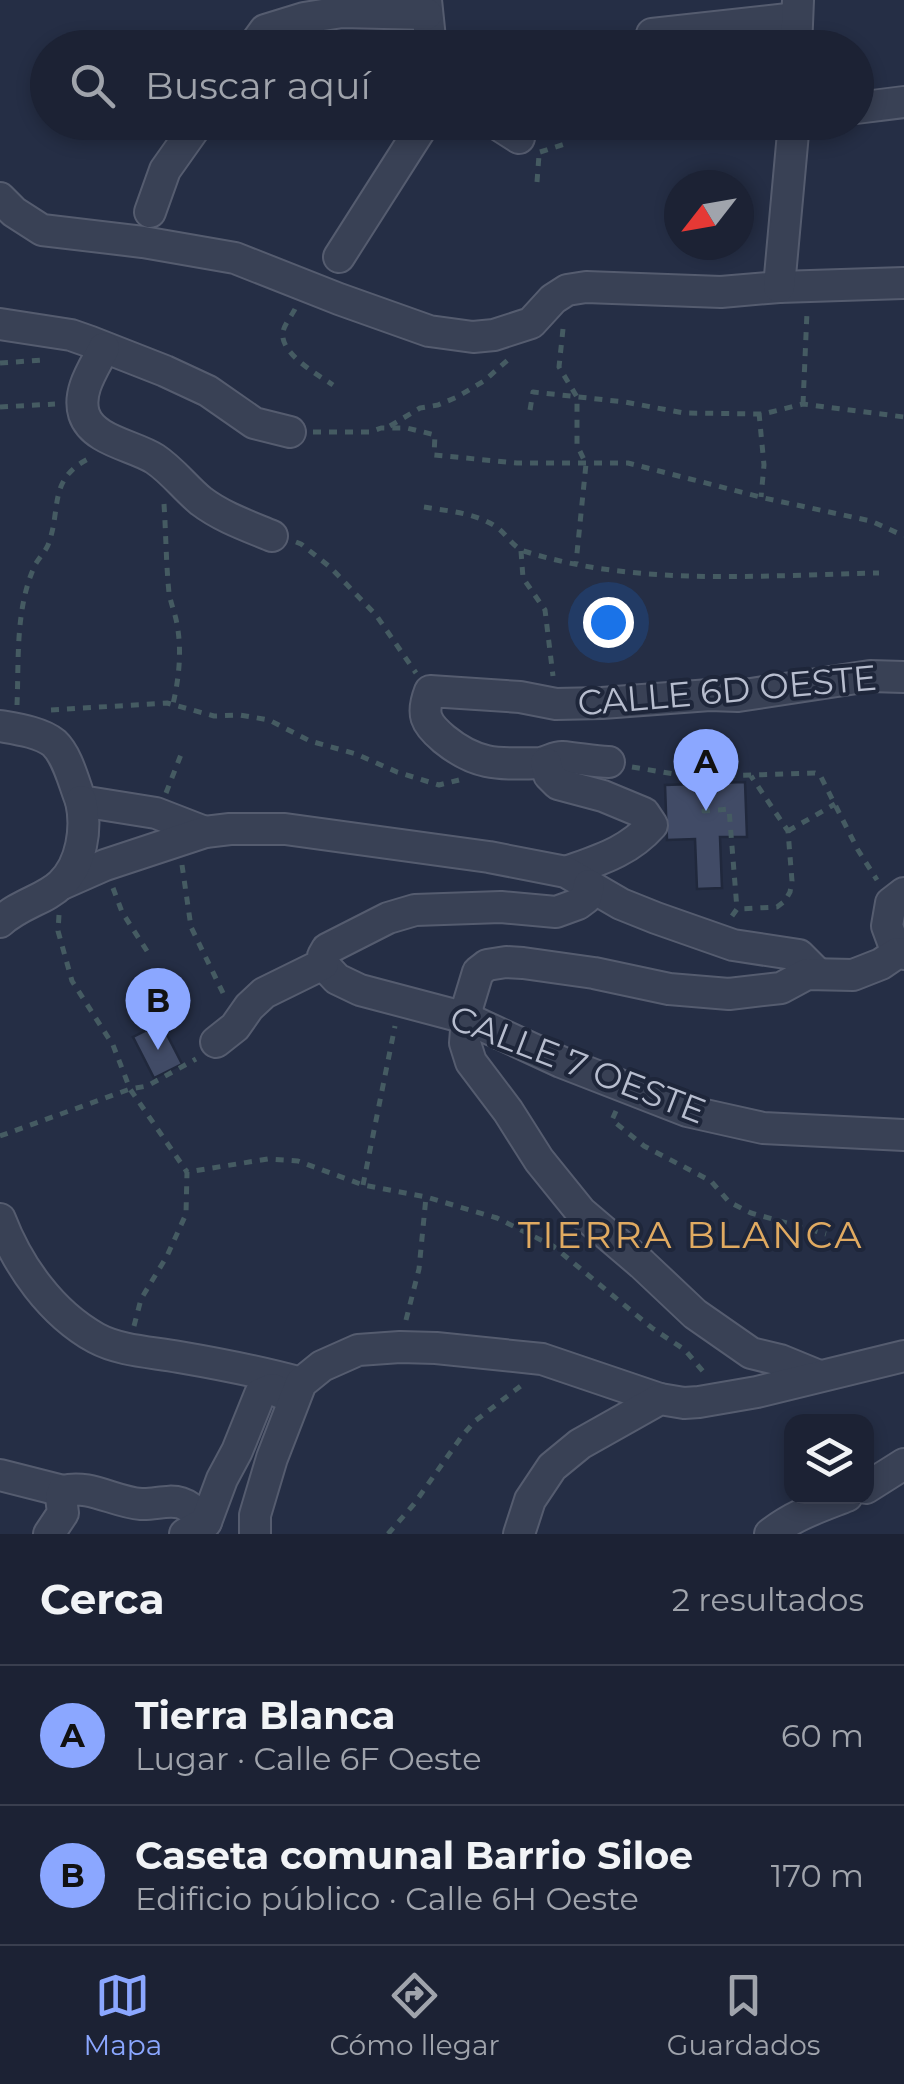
<!DOCTYPE html>
<html lang="es">
<head>
<meta charset="utf-8">
<style>
  :root { --surface:#1c2234; --page:#292f40; --text:#f1f3f6; --muted:#a0a4ac; --line:#3a3f4f; --accent:#8ba7ff }
  body { margin:0; font-family:Montserrat,sans-serif; background:var(--page); color:var(--text) }
  .controls { position:absolute; right:30px; bottom:30px; display:grid; overflow:hidden; border-radius:20px; box-shadow:0 5px 15px #0003 }
  .controls button { width:90px; height:90px; display:grid; place-items:center; padding:0; border:0; border-bottom:2px solid var(--line); background:var(--surface); color:var(--text); font:50px sans-serif }
  .compass { position:absolute; left:664px; top:170px; width:90px; height:90px; border-radius:50%; background:var(--surface); box-shadow:0 5px 15px #0003; rotate:239deg }
  .you { position:absolute; left:608px; top:622px; width:35px; height:35px; margin:-25px; border:8px solid #fff; border-radius:50%; background:#1a73e8; box-shadow:0 0 0 15px #1a73e833 }
  .badge { display:grid; place-items:center; width:65px; height:65px; border-radius:50%; background:var(--accent); color:#111; font-size:32px; font-weight:700 }
  .pin { position:absolute; translate:-50% -82px; filter:drop-shadow(0 2px 5px #0008) }
  .pin::after { content:''; position:absolute; top:52px; width:35px; height:30px; background:inherit; clip-path:polygon(0 0,100% 0,50% 100%) }
  .list { margin:0; padding:0; list-style:none }
  h2 { display:flex; justify-content:space-between; align-items:center; height:130px; margin:0; padding:0 40px; font-size:42px }
  h2 small { font-size:32px; font-weight:400; color:var(--muted) }
  .list li { display:grid; grid-template-columns:65px 1fr auto; gap:30px; align-items:center; box-sizing:border-box; height:140px; padding:0 40px; border-top:2px solid var(--line) }
  .list b { display:block; font-size:38px; white-space:nowrap }
  .list p { margin:0; font-size:32px; white-space:nowrap; color:var(--muted) }
  .list em { font-size:32px; font-style:normal; color:var(--muted) }
  .icon { flex:none; width:55px; height:55px; fill:none; stroke:currentColor; stroke-width:2; stroke-linecap:round; stroke-linejoin:round }
  .map { position:relative; flex:none; width:904px; height:1534px; overflow:hidden }
  .search { position:absolute; background:var(--surface); box-shadow:0 5px 15px #0003; left:30px; right:30px; top:30px; height:110px; display:flex; align-items:center; gap:25px; box-sizing:border-box; padding:0 35px; border-radius:55px; color:var(--muted); font-size:38px }
  .sheet { height:410px; background:var(--surface) }
  nav { display:flex; justify-content:space-around; align-items:center; box-sizing:border-box; height:140px; border-top:2px solid var(--line); background:var(--surface); font-size:28px; color:var(--muted) }
  nav a { display:grid; justify-items:center; gap:5px }
  nav .on { color:var(--accent) }
  .map>svg:first-child { display:block }
</style>
</head>
<body>
<div class="map">
<svg width="904" height="1534" viewBox="0 0 904 1534">
  <rect width="100%" height="100%" fill="#252e45"/>
  <g fill="#414b66" stroke="#20283c" stroke-width="2.5">
    <polygon points="712,735 715,783 745,782 747,837 720,837 722,888 697,889 695,839 667,840 665,785 692,784 690,736"/>
    <polygon points="161,1023 182,1064 154,1078 133,1037"/>
  </g>
  <g fill="none" stroke-linecap="round" stroke-linejoin="round">
    <g stroke="#555c6f" stroke-width="34">
      <g id="minor">
        <polyline points="426,0 431,48"/>
        <polyline points="652,34 797,18"/>
        <polyline points="252,48 265,30 304,18 342,12 427,14"/>
        <polyline points="796,48 798,0"/>
        <polyline points="856,108 904,102"/>
        <polyline points="494,122 519,138"/>
        <polyline points="0,198 14,212 42,230 143,242 235,258 339,299 429,331 473,337 494,335 531,323 553,299 567,290 586,287 721,292 779,287 904,283"/>
        <polyline points="150,212 165,170 199,122"/>
        <polyline points="339,257 425,122"/>
        <polyline points="779,287 794,122"/>
        <polyline points="0,324 71,335 91,342 165,371 208,391 254,423 290,432"/>
        <path d="M104 348C94 368 77 391 84 414 93 441 133 445 155 459 173 471 185 488 201 501 222 517 248 526 272 536"/>
        <path d="M0 726C17 729 40 732 54 743 68 756 74 784 81 801L156 813 205 832"/>
        <path d="M609 762C594 762 578 758 562 757 554 757 548 762 540 763 499 764 477 766 444 739 425 723 421 714 430 691L520 697 556 704 602 703 710 695 738 696 870 676 904 677"/>
        <path d="M546 763 549 775 558 784 603 796 644 813 652 825C628 852 599 860 566 872"/>
        <polyline points="62,884 105,865 205,832 230,829 285,829 489,857 566,872 621,904 656,918 733,945 799,955 817,973"/>
        <path d="M0 922C19 904 46 899 61 884 82 864 87 828 81 801"/>
        <polyline points="897,953 887,926 891,903 904,893"/>
        <polyline points="323,964 337,979 360,990 466,1018 561,1062 687,1111 763,1128 904,1135"/>
        <polyline points="216,1042 235,1027 249,1007 264,993 323,964 323,956 327,949 388,918 415,910 501,907 556,912 578,904 586,898 589,885"/>
        <path d="M0 1219C18 1266 51 1313 96 1338 120 1351 152 1352 179 1357 220 1364 261 1372 301 1383"/>
        <polyline points="819,1376 780,1360 751,1353 695,1314 642,1264 581,1212 539,1160 508,1111 471,1062 465,1043 468,1005 478,972 487,965 506,962 523,963 594,973 669,989 729,994 781,988 807,974 853,975 881,964 897,953 904,954"/>
        <polyline points="0,1475 63,1491"/>
        <polyline points="866,1488 904,1464"/>
        <path d="M49 1534 63 1513 61 1497 63 1491C90 1484 114 1502 141 1504 154 1505 168 1499 181 1503 191 1506 198 1515 206 1522"/>
        <polyline points="185,1534 206,1522 222,1479 237,1451 260,1394 272,1389 294,1398"/>
        <polyline points="255,1534 255,1515 272,1458 301,1383 322,1366 358,1350 400,1347 436,1348 542,1359 660,1399"/>
        <polyline points="519,1534 530,1500 552,1467 580,1444 660,1399 684,1403 699,1402 757,1392 904,1356"/>
        <path d="M770 1534C794 1515 819 1507 847 1496"/>
      </g>
    </g>
    <g stroke="#455b62" stroke-width="5" stroke-dasharray="8 8" stroke-linecap="butt">
      <polyline points="380,138 386,122"/>
      <polyline points="540,152 565,144"/>
      <polyline points="537,182 539,155"/>
      <path d="M295 309C292 315 284 325 283 332 279 353 318 375 333 385"/>
      <polyline points="563,329 559,367 577,397 577,445 586,464 576,563"/>
      <polyline points="0,363 43,360"/>
      <polyline points="803,404 807,312"/>
      <polyline points="0,407 55,404"/>
      <polyline points="530,410 533,392 625,402 684,413 763,414 803,404 904,417"/>
      <polyline points="759,413 764,465 761,497"/>
      <polyline points="390,426 420,408 438,405 457,397 484,381 509,359"/>
      <polyline points="313,432 370,432 381,428 407,428 435,435 434,455 517,463 628,463 764,498 871,521 904,536"/>
      <path d="M164 504C166 534 166 563 169 593 171 604 175 613 177 624 182 651 179 678 173 704"/>
      <path d="M424 507C448 511 477 513 498 528 508 536 514 549 527 552 639 587 763 575 879 573"/>
      <polyline points="296,542 301,544 330,567 376,615 416,673"/>
      <polyline points="521,551 523,578 545,610 553,676"/>
      <path d="M17 705C19 659 15 609 35 565 39 558 45 552 48 545 62 509 47 479 90 458"/>
      <polyline points="51,710 167,703 214,716 240,715 269,720 310,741 356,754 397,772 439,785 459,780"/>
      <polyline points="632,767 692,777 815,773 820,775 858,850 877,880"/>
      <polyline points="704,777 704,811 729,809 737,909"/>
      <polyline points="166,793 182,752"/>
      <polyline points="788,831 835,804"/>
      <polyline points="182,865 191,927 224,995"/>
      <polyline points="113,888 122,912 147,951"/>
      <polyline points="59,915 58,931 72,981 113,1045 130,1089 187,1172"/>
      <polyline points="732,916 737,909 777,907 785,901 790,892 792,881 788,831 751,776"/>
      <polyline points="616,1111 612,1120 644,1146 711,1181 729,1202 751,1213 826,1234"/>
      <polyline points="0,1136 130,1089 147,1086 196,1059"/>
      <polyline points="363,1185 395,1026"/>
      <polyline points="406,1320 419,1269 426,1197"/>
      <polyline points="134,1326 141,1299 167,1256 186,1214 187,1172 268,1159 298,1161 363,1185 426,1197 497,1218 553,1246 652,1328 685,1350 706,1375"/>
      <polyline points="388,1534 414,1504 462,1436 475,1421 522,1385"/>
    </g>
    <use href="#minor" stroke="#394155" stroke-width="30"/>
  </g>
  <g text-anchor="middle" dominant-baseline="central" stroke-width="8" stroke-linejoin="round" paint-order="stroke">
    <g font-size="35" fill="#b7bdce" stroke="#1e263a">
      <text transform="translate(727 690) rotate(-5)">CALLE 6D OESTE</text>
      <text transform="translate(578 1064) rotate(21)">CALLE 7 OESTE</text>
    </g>
    <g font-size="38" letter-spacing="2.5" fill="#e0aa61" stroke="#1e263a">
      <text x="691" y="1234">TIERRA BLANCA</text>
    </g>
  </g>
</svg>
<div class="controls">
<button><svg class="icon" aria-label="layers" viewBox="0 0 24 24"><path d="M12 4l9 5-9 5-9-5zM3 14l9 5 9-5"/></svg></button>
</div>
<svg class="compass" viewBox="-18 -18 36 36"><path d="M0-13l5 13h-10z" fill="#e53935"/><path d="M0 13l5-13h-10z" fill="#a0a4ac"/></svg>
<div class="you"></div>
<div class="pin badge" style="left:706px;top:811px">A</div>
<div class="pin badge" style="left:158px;top:1050px">B</div>
<div class="search"><svg class="icon" aria-label="search" viewBox="0 0 24 24"><circle cx="10" cy="10" r="6"/><path d="M15 15l6 6"/></svg>Buscar aquí</div>
</div>
<section class="sheet">
<h2>Cerca<small>2 resultados</small></h2>
<ul class="list">
<li><span class="badge">A</span><div><b>Tierra Blanca</b><p>Lugar · Calle 6F Oeste</p></div><em>60 m</em></li>
<li><span class="badge">B</span><div><b>Caseta comunal Barrio Siloe</b><p>Edificio público · Calle 6H Oeste</p></div><em>170 m</em></li>
</ul>
</section>
<nav>
<a class="on"><svg class="icon" aria-label="map" viewBox="0 0 24 24"><path d="M3 6l6-2 6 2 6-2v14l-6 2-6-2-6 2zM9 4v14M15 6v14"/></svg>Mapa</a>
<a><svg class="icon" aria-label="directions" viewBox="0 0 24 24"><path d="M12 3l9 9-9 9-9-9zM9 14v-3h6M13 9l2 2-2 2"/></svg>Cómo llegar</a>
<a><svg class="icon" aria-label="saved" viewBox="0 0 24 24"><path d="M7 4h10v16l-5-4-5 4z"/></svg>Guardados</a>
</nav>
</body>
</html>
